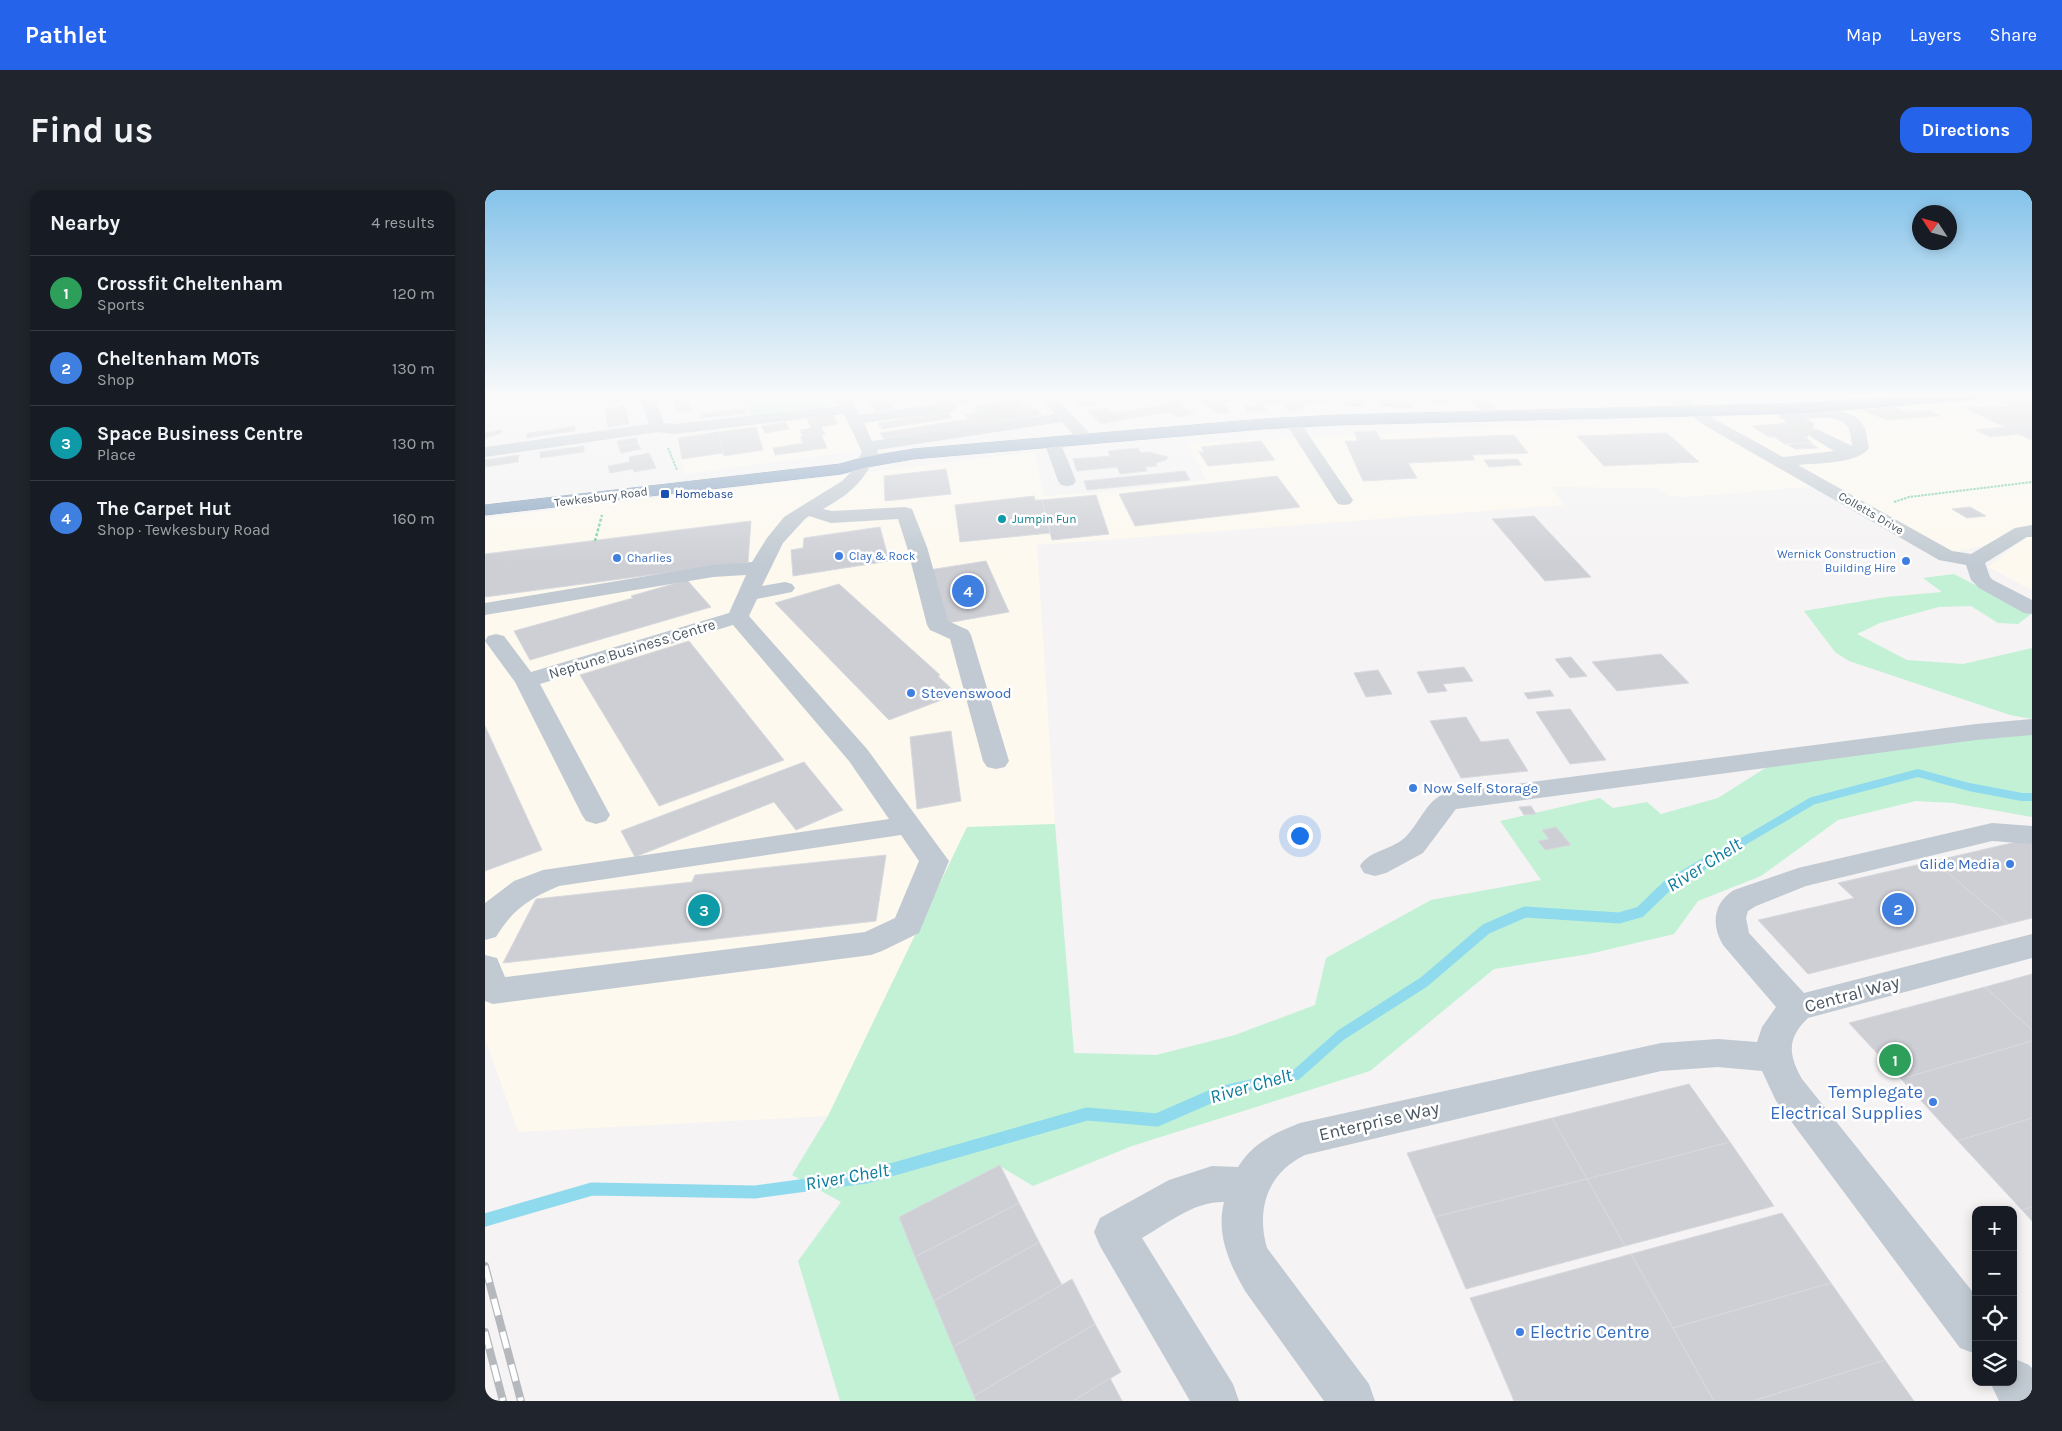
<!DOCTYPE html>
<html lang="en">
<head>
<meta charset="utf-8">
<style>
  :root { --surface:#171b24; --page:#20242c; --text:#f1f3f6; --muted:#9ea1a6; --line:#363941; --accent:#2563eb }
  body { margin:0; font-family:Karla,sans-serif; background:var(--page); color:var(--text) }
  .controls { position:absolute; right:15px; bottom:15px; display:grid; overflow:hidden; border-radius:10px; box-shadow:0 2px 12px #0003 }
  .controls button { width:45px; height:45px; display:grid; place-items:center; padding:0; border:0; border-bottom:1px solid var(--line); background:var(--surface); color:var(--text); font:25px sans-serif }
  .compass { position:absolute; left:1427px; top:15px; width:45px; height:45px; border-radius:50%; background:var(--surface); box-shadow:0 2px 12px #0003; rotate:306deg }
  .you { position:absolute; left:814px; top:645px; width:18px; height:18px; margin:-12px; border:4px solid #fff; border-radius:50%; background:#1a73e8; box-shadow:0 0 0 8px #1a73e833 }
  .badge { display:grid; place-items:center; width:32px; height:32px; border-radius:50%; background:var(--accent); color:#fff; font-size:16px; font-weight:700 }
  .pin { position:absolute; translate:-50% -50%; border:2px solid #fff; box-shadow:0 1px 5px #0006 }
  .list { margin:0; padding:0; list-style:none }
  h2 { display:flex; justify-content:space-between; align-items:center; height:65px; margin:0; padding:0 20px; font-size:21px }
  h2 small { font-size:16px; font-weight:400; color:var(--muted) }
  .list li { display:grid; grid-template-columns:32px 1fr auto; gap:15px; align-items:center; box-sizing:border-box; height:75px; padding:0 20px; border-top:1px solid var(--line) }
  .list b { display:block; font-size:19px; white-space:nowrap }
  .list p { margin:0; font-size:16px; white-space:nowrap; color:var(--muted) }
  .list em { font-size:16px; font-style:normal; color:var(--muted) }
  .icon { flex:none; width:28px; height:28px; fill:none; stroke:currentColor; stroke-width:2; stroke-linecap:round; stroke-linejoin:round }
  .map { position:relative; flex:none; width:1547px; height:1211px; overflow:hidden; border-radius:15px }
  header { display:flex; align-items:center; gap:30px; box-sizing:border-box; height:70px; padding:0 25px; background:var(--accent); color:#fff }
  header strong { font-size:24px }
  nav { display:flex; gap:28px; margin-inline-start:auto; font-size:18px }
  .intro { display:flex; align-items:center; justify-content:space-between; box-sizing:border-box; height:120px; padding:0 30px }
  h1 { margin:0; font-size:35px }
  .button { padding:12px 22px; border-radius:15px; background:var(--accent); color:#fff; font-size:18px; font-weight:700 }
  main { display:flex; gap:30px; padding:0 30px }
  aside { flex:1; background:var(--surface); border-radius:15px; box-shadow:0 2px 12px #0003 }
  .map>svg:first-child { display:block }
</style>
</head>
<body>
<header>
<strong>Pathlet</strong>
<nav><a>Map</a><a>Layers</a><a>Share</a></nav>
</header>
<div class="intro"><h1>Find us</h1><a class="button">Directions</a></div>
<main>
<aside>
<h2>Nearby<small>4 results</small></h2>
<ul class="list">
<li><span class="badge" style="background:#2e9e5b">1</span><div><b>Crossfit Cheltenham</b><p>Sports</p></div><em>120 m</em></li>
<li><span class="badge" style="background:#3f7fe0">2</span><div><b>Cheltenham MOTs</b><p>Shop</p></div><em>130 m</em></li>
<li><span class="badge" style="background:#0f9aa8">3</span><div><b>Space Business Centre</b><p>Place</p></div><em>130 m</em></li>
<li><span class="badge" style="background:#3f7fe0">4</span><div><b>The Carpet Hut</b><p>Shop · Tewkesbury Road</p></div><em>160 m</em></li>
</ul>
</aside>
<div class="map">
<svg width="1547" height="1211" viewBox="0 0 1547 1211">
  <rect width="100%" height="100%" fill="#f5f3f3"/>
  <g fill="#fdf9ef">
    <polygon points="1503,205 1547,205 1547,400 1503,377 1541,347 1469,362 1347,295 1198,307 1185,306 1171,298 1066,297 1079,315 552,355 570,634 482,637 343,926 33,942 0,848 0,328 550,262 558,306 608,303 722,290 702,253 1226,228"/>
    <polygon points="473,218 491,239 565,228 570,234 200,284 190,247 354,222 370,235"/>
  </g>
  <g fill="#c3f1d5">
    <polygon points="300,205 336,205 342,217 267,227 259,210"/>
    <polygon points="1200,205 1339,205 1237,210"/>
    <polygon points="1469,384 1546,424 1533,434 1513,433 1486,416 1454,417 1395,433 1372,444 1422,470 1478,474 1547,458 1547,529 1525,525 1364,471 1350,462 1319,421 1401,407 1457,402 1438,388"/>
    <polygon points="1547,540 1547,627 1468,613 1431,611 1353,630 1276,686 1213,711 1189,744 1104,764 1009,779 885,881 647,956 548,996 515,976 414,1027 491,1211 355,1211 313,1071 356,1012 307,985 343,926 482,637 570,634 589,863 671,865 750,845 830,815 841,768 946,710 1056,690 1015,631 1115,608 1128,618 1162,612 1176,624 1233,608 1282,577"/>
  </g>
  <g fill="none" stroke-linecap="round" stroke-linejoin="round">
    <polyline stroke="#90daee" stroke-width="8" points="1232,667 1327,611 1433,583 1484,597 1537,607 1547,607"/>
    <polyline stroke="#90daee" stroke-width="11" points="724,908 742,900 811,885 856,845 939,792 1001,739 1040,722 1134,728 1155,722 1183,695 1234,665"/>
    <polyline stroke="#90daee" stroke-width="13" points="0,1030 107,999 270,1002 381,987 602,924 672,930 727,906"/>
  </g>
  <g fill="#cdcfd5" stroke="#d7d9de">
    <polygon points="117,205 134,205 135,207 118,210"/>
    <polygon points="184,205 212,205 186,209"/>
    <polygon points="399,205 408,219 391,222 381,207"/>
    <polygon points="434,205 446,205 449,209 438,211"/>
    <polygon points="586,205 606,205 608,206 591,209"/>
    <polygon points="1021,205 1067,205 1068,206 1021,212 1011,206"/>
    <polygon points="1082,205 1160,205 1163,208 1088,210"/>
    <polygon points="484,206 489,212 477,214 472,208"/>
    <polygon points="955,206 965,212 953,214 943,208"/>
    <polygon points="135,207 136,212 119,214 118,210"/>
    <polygon points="201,207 203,211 189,214 186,209"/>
    <polygon points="740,207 747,211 736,213 730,208"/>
    <polygon points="604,208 611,214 595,216 589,210"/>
    <polygon points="532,209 539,216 543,215 547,220 552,219 557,225 489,236 480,225 518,219 512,212"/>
    <polygon points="856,209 876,209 880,217 860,216"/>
    <polygon points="892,209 923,211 927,218 895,216"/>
    <polygon points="1547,209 1547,250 1533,244 1505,247 1491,240 1520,237 1480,218 1506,216 1528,217 1517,212"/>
    <polygon points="203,211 205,216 191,218 189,214"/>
    <polygon points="693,211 709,224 690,227 684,222 658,226 651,220"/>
    <polygon points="818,212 821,218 811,219 812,221 803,221 800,214"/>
    <polygon points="759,215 779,215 783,222 762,222"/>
    <polygon points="140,216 141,221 121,223 120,219"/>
    <polygon points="205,216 207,221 193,223 191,218"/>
    <polygon points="1410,217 1420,222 1444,220 1456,226 1402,230 1377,220"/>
    <polygon points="621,218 627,223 651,220 658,226 616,234 603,221"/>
    <polygon points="261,219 261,223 239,226 239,221"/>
    <polygon points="141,221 142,225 122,228 121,223"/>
    <polygon points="239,221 239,226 216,228 217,224"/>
    <polygon points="463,222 467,228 397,239 393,233"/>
    <polygon points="142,225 143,229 122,233 122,228"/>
    <polygon points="348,225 353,234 336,237 340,244 318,247 315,240 326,238 322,229"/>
    <polygon points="143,229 144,234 123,237 122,233"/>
    <polygon points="484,229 489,236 399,249 395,243"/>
    <polygon points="301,232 304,239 280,243 277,236"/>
    <polygon points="1318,232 1337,244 1316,245 1327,252 1300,254 1289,247 1284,247 1267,236"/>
    <polygon points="90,236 90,241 66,244 67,240"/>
    <polygon points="271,237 278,260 239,266 233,242"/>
    <polygon points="17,240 17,243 0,248 0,243"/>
    <polygon points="67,240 66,244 42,248 42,243"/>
    <polygon points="891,241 896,250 1029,245 1043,263 987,265 990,270 923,273 932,288 878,291 860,251 873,251 869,242"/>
    <polygon points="233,242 238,263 197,269 193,248"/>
    <polygon points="1182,243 1214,272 1119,276 1092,246"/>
    <polygon points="336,244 342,258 290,265 288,258 318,253 315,247"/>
    <polygon points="151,248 153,254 134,257 132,251"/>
    <polygon points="776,251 790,270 723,276 714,262 719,262 716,257"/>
    <polygon points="1325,253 1333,258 1310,259 1303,255"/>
    <polygon points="153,254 156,259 136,263 134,257"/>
    <polygon points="99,256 99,262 77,265 77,259"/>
    <polygon points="653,258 656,263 664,262 683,267 681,270 671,273 672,276 660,277 662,281 635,284 632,277 592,281 588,269 625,266 623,261"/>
    <polygon points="77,259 77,265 55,268 55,262"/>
    <polygon points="164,263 171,278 149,282 148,279 125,283 123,276 145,272 144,267"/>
    <polygon points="34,265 33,272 0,277 0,270"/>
    <polygon points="1032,269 1037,275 1004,277 999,270"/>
    <polygon points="461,279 466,304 400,311 399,286"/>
    <polygon points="700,281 705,290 602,300 599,291"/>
    <polygon points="792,286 815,317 650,336 634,304"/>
    <polygon points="611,305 624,344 567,350 557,310"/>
    <polygon points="549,306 550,310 557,310 565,343 475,352 470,315"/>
    <polygon points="1485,317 1501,326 1482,328 1467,319"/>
    <polygon points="1049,326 1106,387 1060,391 1007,329"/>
    <polygon points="266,331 263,372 0,407 0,364"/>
    <polygon points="395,337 404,371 308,386 306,360 318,358 319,348"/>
    <polygon points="501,371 524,422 462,433 444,380"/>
    <polygon points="202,390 226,417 45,470 29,441 148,408 146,406"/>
    <polygon points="354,394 455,485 453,486 472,504 404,530 290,413"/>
    <polygon points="204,451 299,570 174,616 95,485"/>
    <polygon points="1176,464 1204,493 1132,501 1107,472"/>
    <polygon points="1086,467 1102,486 1085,488 1070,469"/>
    <polygon points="979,477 988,491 958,494 962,501 943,503 932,482"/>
    <polygon points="893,480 907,504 881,507 869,483"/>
    <polygon points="1065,500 1069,506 1043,509 1039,503"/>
    <polygon points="1085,519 1121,570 1085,574 1051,522"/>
    <polygon points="981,527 996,552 1023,549 1043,581 976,588 945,531"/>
    <polygon points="0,536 57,660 0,681"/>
    <polygon points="466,541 476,611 432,619 425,547"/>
    <polygon points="319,572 358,620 311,640 289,612 150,667 136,641"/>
    <polygon points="1046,616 1051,624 1039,625 1034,617"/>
    <polygon points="1071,637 1086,655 1060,660 1053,651 1064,649 1057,640"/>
    <polygon points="1544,649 1547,651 1547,728 1523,734 1449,671"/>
    <polygon points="401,665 391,731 18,773 51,709 207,692 210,685"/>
    <polygon points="1449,671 1523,734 1323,784 1273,730 1369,708 1353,693"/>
    <polygon points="1547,784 1547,840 1500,797"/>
    <polygon points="1500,797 1547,840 1547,851 1416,889 1364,833"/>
    <polygon points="1547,851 1547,928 1473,951 1416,889"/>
    <polygon points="1204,894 1245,952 1102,989 1067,928"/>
    <polygon points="1067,928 1102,989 950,1027 922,963"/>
    <polygon points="1547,928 1547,1017 1537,1020 1473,951"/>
    <polygon points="1245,952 1289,1016 1140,1056 1102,989"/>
    <polygon points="515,975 534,1013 430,1067 414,1027"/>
    <polygon points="1102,989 1140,1056 981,1099 950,1027"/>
    <polygon points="534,1013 554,1052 449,1111 430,1067"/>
    <polygon points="1547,1017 1547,1031 1537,1020"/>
    <polygon points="1297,1023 1346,1093 1188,1138 1146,1064"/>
    <polygon points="554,1052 577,1095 468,1157 449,1111"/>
    <polygon points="1146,1064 1229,1211 1029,1211 985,1108"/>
    <polygon points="587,1089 610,1134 489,1206 468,1157"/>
    <polygon points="1346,1093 1400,1170 1268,1211 1229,1211 1188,1138"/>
    <polygon points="610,1134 636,1182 588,1211 491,1211 489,1206"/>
    <polygon points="1400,1170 1429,1211 1268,1211"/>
    <polygon points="625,1188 637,1211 588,1211"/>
  </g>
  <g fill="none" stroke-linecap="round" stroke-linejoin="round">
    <g stroke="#caccce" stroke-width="16" stroke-dasharray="16 8" stroke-linecap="butt">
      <polyline points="516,217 537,214"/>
      <polyline points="1312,233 1332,244"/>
    </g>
    <g stroke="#7690ad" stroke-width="1">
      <polygon id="highway" points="1437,205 1497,205 1495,208 1490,209 1320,223 851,235 778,239 428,269 382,277 356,284 0,325 0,315 355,274 380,267 428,259 778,229 851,225 1320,213"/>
    </g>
    <g stroke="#7ad0a6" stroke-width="2" stroke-dasharray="2.5 1" stroke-linecap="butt">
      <polyline points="183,258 192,280"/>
      <polyline points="1409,312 1424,307 1547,292"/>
    </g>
    <polyline stroke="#7ad0a6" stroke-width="2.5" stroke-dasharray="3 2" stroke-linecap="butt" points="110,351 117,325"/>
    <g fill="#c1cad2" fill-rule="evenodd">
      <path d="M154 205H168L179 233 189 234 355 216 350 205H364L374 225 454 214 449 205H463L472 217 469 220 464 222 379 233 387 251 570 224 553 205H568L610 249 608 252C594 256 586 241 577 232L392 260 393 262C378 292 367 303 338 319L347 321 420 317 427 319 442 357 463 431 483 440 486 445 524 571 520 577 511 579 502 577 498 571 465 449 445 440 442 435 422 357 413 329 346 333 324 326 320 329 298 353 277 396 300 392 307 394 310 398 307 402 272 409 264 426 382 559 464 671 434 743 397 761 386 765 8 814 0 811V765L12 768 20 787 380 742 410 728 434 671 416 645 74 696C45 708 27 720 11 747L0 750V713L29 691 58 680 404 629 364 571 248 435 55 494 125 625 121 631 111 634 101 631 97 625 30 492 0 451 3 446 11 444 19 446 46 482 244 423 261 385 228 387 0 425V413L228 375 267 372 282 348 299 327 357 291 366 282 377 262 359 224 189 244 173 242 0 267V257L164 234Z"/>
      <polygon points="709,205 725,205 745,220 742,223 732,223"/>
      <polygon points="815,205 908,205 906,208 901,209 775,215 770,214 768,211 770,208 775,207"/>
      <path d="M974 205C992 203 1006 210 1017 225L1014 228H1004L998 221Z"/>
      <path d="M1178 205 1200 206 1229 229 1298 267 1349 261 1326 247 1324 244 1326 241 1332 239 1367 256C1366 250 1366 241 1362 236 1353 225 1331 228 1319 229H1317L1320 233 1317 236 1312 238 1307 236 1293 226 1296 223C1315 218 1367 214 1378 235 1382 241 1382 251 1384 258 1373 274 1331 273 1313 275L1467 361 1486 364 1530 338 1547 335V347H1542L1500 373 1505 387 1508 390 1547 410V424L1539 423 1494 398 1486 390 1481 375 1454 370 1219 235Z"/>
      <polygon points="516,212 521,214 524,217 521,220 497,224 492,222 489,219 492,216"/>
      <polygon points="808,227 813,229 868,310 865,314 859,315 853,314 850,310 800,232 803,229"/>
      <polygon points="567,247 573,249 575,252 591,291 588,295 582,296 576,295 573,291 559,252 561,249"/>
      <path d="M1547 529V545L1491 550 971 619 938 663 901 683 890 686 879 683 875 676C884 661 904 660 917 650 934 637 940 609 962 603L1491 534Z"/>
      <path d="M1507 633 1547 636V654L1507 651 1321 696 1271 716 1263 721 1261 728 1264 743 1319 803 1547 744V768L1323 828C1302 848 1303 864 1317 889L1491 1106V1164L1475 1158 1291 911 1277 881 1233 877 1176 881 820 965C782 983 771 1020 782 1058L884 1194 890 1211H839L760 1101C744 1073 731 1044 739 1012 709 1011 682 1034 657 1048L748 1194 754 1211H705L615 1056 609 1042 615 1028 684 990 727 976 753 977C768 953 789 943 815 933L1176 853 1233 849 1272 852 1277 837 1291 817 1238 755C1226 735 1228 713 1249 700L1313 678Z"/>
      <polygon points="1528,1168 1544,1175 1547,1178 1547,1211 1514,1211 1505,1192 1528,1192"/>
    </g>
    <use href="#highway" fill="#8ba5c1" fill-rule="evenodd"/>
    <g stroke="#b5b8bd" stroke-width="8">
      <g id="rail">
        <polyline points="0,1076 36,1211"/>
        <polyline points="0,1142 18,1211"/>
      </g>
    </g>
    <use href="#rail" stroke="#fff" stroke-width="5.5" stroke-dasharray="17" stroke-linecap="butt"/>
  </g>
  <linearGradient id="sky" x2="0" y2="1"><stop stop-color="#85c3ea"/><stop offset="0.55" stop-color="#fafafa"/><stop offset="1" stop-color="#fafafa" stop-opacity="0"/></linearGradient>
  <rect width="1547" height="374" fill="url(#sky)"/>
  <rect fill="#1a4fb4" stroke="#fff" stroke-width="2" x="175" y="299" width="10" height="10" rx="2.5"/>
  <circle fill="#0f9aa8" stroke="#fff" stroke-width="2" cx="517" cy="329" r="5"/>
  <g fill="#3f7fe0" stroke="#fff" stroke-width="2">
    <circle cx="354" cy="366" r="5"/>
    <circle cx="132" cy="368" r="5"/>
    <circle cx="1421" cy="371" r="5"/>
    <circle cx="426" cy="503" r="5"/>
    <circle cx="928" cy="598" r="5"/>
    <circle cx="1525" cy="674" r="5"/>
    <circle cx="1448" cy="912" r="5"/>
    <circle cx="1035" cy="1142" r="5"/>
  </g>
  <g text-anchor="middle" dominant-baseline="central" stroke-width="5" stroke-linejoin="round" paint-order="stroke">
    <g font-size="12" fill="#164399" stroke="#fff" text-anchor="start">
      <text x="190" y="304">Homebase</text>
    </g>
    <g font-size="12" fill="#4a5661" stroke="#fff">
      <text transform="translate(116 307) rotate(-7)">Tewkesbury Road</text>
      <text transform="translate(1386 323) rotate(30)">Colletts Drive</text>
    </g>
    <g font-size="12" fill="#0d838f" stroke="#fff" text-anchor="start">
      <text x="527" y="329">Jumpin Fun</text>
    </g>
    <g font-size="12" fill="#366cbe" stroke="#fff" text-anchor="start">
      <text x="1411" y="364" text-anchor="end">Wernick Construction<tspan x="1411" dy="14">Building Hire</tspan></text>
      <text x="364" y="366">Clay &amp; Rock</text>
      <text x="142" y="368">Charlies</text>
    </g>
    <g font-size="15" fill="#4a5661" stroke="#fff">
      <text transform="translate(147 459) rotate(-17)">Neptune Business Centre</text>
    </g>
    <g font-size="15" fill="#366cbe" stroke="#fff" text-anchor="start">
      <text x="436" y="503">Stevenswood</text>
      <text x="938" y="598">Now Self Storage</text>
      <text x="1515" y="674" text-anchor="end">Glide Media</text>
    </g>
    <g font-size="18" fill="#4a5661" stroke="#fff">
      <text transform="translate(1367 804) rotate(-15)">Central Way</text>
      <text transform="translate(894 931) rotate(-13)">Enterprise Way</text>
    </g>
    <g font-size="18" fill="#366cbe" stroke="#fff" text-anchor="end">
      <text x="1438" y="902">Templegate<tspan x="1438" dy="21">Electrical Supplies</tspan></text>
      <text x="1045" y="1142" text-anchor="start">Electric Centre</text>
    </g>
    <g font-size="19" font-style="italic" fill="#0c7c9b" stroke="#fff">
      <text transform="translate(1219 675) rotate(-32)">River Chelt</text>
      <text transform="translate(766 896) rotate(-16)">River Chelt</text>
      <text transform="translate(362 987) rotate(-10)">River Chelt</text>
    </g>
  </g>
</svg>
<div class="controls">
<button>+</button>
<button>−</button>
<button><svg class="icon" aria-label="locate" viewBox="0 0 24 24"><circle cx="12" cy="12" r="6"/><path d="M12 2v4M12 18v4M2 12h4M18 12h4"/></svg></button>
<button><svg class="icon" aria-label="layers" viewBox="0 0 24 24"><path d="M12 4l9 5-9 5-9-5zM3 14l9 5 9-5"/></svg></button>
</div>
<svg class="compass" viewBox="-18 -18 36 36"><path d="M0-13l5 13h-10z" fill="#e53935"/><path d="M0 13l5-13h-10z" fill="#9ea1a6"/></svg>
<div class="you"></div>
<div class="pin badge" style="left:1410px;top:870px;background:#2e9e5b">1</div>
<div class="pin badge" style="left:1413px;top:719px;background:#3f7fe0">2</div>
<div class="pin badge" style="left:219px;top:720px;background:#0f9aa8">3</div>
<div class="pin badge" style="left:483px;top:401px;background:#3f7fe0">4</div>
</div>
</main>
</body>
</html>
